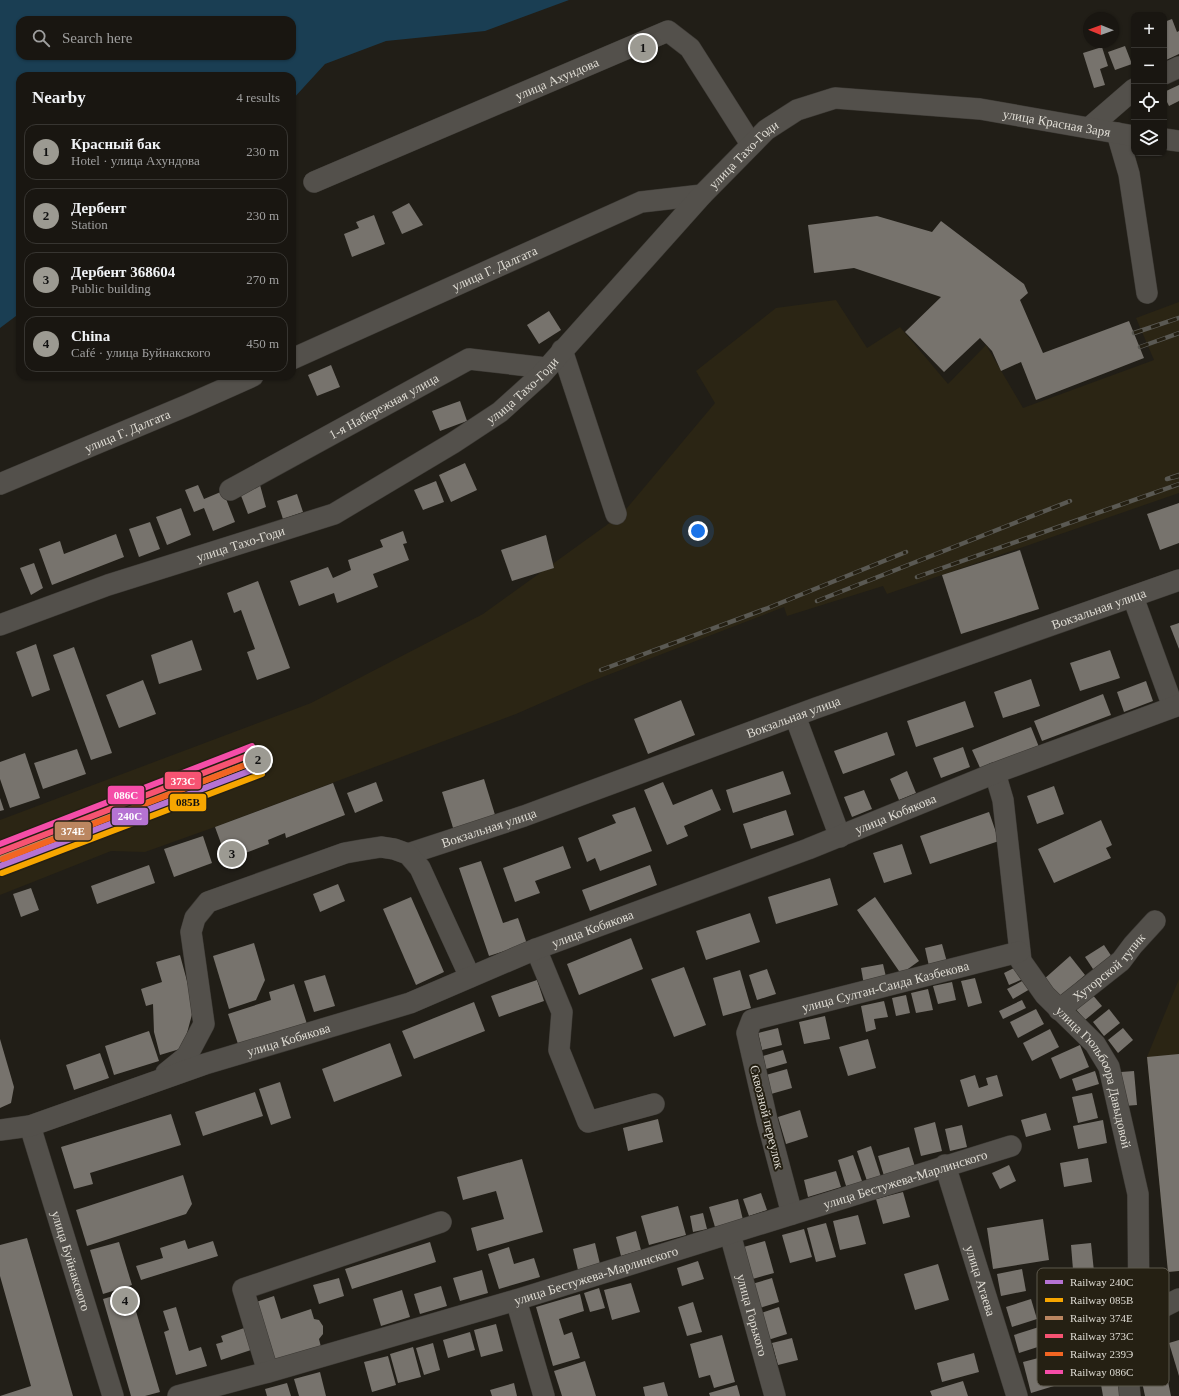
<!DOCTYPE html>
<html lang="en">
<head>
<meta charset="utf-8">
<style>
  :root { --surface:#191611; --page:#26231f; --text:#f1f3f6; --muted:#9f9f9f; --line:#373531; --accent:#9c9a92 }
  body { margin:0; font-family:Georgia,serif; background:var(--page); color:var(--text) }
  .controls { position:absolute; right:12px; top:12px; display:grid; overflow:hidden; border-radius:8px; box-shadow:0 1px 3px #0004 }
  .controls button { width:36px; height:36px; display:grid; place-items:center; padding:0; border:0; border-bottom:1px solid var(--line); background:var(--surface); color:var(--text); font:20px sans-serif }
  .compass { position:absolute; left:1083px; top:12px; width:36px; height:36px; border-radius:50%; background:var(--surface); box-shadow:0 1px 3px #0004; rotate:271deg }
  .you { position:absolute; left:698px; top:531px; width:14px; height:14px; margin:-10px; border:3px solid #fff; border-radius:50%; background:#1a73e8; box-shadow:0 0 0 6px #1a73e833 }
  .badge { display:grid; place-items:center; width:26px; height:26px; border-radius:50%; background:var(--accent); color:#111; font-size:13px; font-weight:700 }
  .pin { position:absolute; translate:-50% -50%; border:2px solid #fff; box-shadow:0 1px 4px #0006 }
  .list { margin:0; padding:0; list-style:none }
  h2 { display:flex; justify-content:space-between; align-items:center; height:52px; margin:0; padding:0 16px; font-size:17px }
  h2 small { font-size:13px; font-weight:400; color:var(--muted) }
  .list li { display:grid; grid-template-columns:26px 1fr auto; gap:12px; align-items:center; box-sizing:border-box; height:56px; margin:0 8px 8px; padding:0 8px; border:1px solid var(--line); border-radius:12px }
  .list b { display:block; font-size:15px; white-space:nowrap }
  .list p { margin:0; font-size:13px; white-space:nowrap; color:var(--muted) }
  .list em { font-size:13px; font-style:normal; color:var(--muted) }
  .icon { flex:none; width:22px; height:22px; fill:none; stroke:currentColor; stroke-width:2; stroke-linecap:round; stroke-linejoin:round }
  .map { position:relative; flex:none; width:1179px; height:1396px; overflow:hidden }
  .search { position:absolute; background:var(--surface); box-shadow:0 1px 3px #0004; left:16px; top:16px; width:280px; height:44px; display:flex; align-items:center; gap:10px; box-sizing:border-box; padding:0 14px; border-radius:12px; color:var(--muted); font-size:15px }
  .panel { position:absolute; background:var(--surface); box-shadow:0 1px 3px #0004; left:16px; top:72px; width:280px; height:308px; border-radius:12px }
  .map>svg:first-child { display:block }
</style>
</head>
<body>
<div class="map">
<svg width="1179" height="1396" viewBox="0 0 1179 1396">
  <rect width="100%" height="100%" fill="#211e17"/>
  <g fill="#2b2514">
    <polygon points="836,300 867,348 900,327 948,384 986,345 1023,408 1154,360 1136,318 1179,302 1179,493 887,594 883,586 787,616 784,607 587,683 516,714 215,827 145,852 111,851 0,895 0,820 311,703 483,614 622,514 715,403 696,371 776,308"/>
    <polygon points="1179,979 1179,1271 1168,1272 1147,1057"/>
  </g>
  <path fill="#1a3e53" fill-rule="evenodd" d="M0 0H569L485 31 386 41 325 64 292 100V76H20V313L0 328ZM20 20H292V56H20Z"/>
  <g fill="#77736d">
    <polygon points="1172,19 1177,32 1179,31 1179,54 1164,61 1164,22"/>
    <polygon points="1125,46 1132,64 1115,70 1108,52"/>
    <polygon points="1102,47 1108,66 1100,69 1105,85 1094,88 1083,53"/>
    <polygon points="1179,85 1179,101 1169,106 1164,96 1164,92"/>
    <polygon points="409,203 423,225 402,234 392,212"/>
    <polygon points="374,215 385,244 352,257 344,234 359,228 356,222"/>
    <polygon points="877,216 932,232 941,221 1024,284 1028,293 1020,300 1043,353 1129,321 1144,358 1036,400 1021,362 1001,371 992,351 980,338 944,372 905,332 941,297 854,268 814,273 808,225"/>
    <polygon points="549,311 561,330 539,344 527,325"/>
    <polygon points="331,365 340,387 317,396 308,375"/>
    <polygon points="460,401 467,421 440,431 432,411"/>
    <polygon points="465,463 477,490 451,502 439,475"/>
    <polygon points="436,481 444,502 423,510 414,490"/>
    <polygon points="198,485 204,499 223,491 235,522 213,531 204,508 194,512 185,490"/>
    <polygon points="260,485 266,507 248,514 240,493"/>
    <polygon points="297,494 303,512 283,519 277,501"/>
    <polygon points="1179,503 1179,543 1160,550 1147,514"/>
    <polygon points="181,508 191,535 167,545 156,517"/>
    <polygon points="150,522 160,549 139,557 129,529"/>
    <polygon points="403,531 407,543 403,544 409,560 373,574 378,587 337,603 334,593 299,606 290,581 328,567 333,578 351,570 348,560 383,547 380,540"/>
    <polygon points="116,534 124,557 52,585 39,549 60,541 64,554"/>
    <polygon points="546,535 554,568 512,581 501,550"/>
    <polygon points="1020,550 1039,609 961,634 942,575"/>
    <polygon points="34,563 43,588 31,595 20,568"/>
    <polygon points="258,581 290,668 257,680 247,652 255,649 241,610 234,613 227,593"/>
    <polygon points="1179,623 1179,649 1170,626"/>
    <polygon points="192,640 202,670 159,684 151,655"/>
    <polygon points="36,644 50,690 32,697 16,652"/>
    <polygon points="74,647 112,753 91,760 53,655"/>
    <polygon points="1110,650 1120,678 1080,691 1070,663"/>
    <polygon points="1031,679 1040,706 1003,718 994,692"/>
    <polygon points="143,680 156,714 119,728 106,695"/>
    <polygon points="1146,681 1153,701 1124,712 1117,692"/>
    <polygon points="1103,694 1111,715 1042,741 1034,721"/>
    <polygon points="681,700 695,735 648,754 634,719"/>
    <polygon points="965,701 974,727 916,747 907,721"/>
    <polygon points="1031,727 1039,747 981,770 972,750"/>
    <polygon points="887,732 895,755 843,774 834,751"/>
    <polygon points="963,747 970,767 941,778 933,758"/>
    <polygon points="77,749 86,774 43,789 34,763"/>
    <polygon points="25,753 40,798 10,808 0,779 0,762"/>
    <polygon points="783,771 791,794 733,813 726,790"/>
    <polygon points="907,771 916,793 899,800 890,779"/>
    <polygon points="484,779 496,818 454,831 442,792"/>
    <polygon points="376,782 383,801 355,813 347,793"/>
    <polygon points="663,782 673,805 712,789 721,810 684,826 688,836 667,845 644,790"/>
    <polygon points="333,783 345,815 286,838 285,833 268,840 269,844 227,860 215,827"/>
    <polygon points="1054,786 1064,814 1037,824 1027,796"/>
    <polygon points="864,790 872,809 852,817 844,797"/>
    <polygon points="0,798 4,810 0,811"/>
    <polygon points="635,807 652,851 600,871 595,858 587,862 578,838 616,823 612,815"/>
    <polygon points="786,810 794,835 751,849 743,824"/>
    <polygon points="989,812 999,841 930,864 920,836"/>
    <polygon points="1101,820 1112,845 1106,848 1111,858 1054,883 1038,849"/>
    <polygon points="203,836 212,863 174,877 164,849"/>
    <polygon points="902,844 912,874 884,883 873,853"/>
    <polygon points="563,846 571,868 535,881 540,893 515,902 503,868"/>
    <polygon points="481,861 503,923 518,918 527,944 489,956 459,868"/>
    <polygon points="149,865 155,883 97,904 91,886"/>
    <polygon points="650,865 657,885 590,911 582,890"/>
    <polygon points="830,878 838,905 776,924 768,897"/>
    <polygon points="338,884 345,901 320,912 313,894"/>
    <polygon points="31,888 39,910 21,917 13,894"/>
    <polygon points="411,897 444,972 416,985 383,909"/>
    <polygon points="875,897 919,961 901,974 857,910"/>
    <polygon points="750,913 760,942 706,960 696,931"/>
    <polygon points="631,938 643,969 579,995 567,964"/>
    <polygon points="254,943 265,980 256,1000 229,1009 213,956"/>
    <polygon points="942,944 947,962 929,966 925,948"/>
    <polygon points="1104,945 1114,960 1095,972 1085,957"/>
    <polygon points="180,955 194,1007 183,1048 160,1055 154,1032 153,1004 146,1006 141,989 162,982 156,962"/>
    <polygon points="1070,956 1085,975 1059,998 1043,980"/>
    <polygon points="883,964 887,981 864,985 861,968"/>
    <polygon points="1018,966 1023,979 1009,985 1004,973"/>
    <polygon points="684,967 706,1025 674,1037 651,979"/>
    <polygon points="767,969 776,994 757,1000 749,975"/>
    <polygon points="740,970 751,1008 723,1016 713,978"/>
    <polygon points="325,975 335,1006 314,1012 304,981"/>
    <polygon points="975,978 982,1003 968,1007 961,981"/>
    <polygon points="537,980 544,1001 499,1017 491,996"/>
    <polygon points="1024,980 1030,989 1013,999 1007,989"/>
    <polygon points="952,982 956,1000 938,1004 933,986"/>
    <polygon points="294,984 307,1024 239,1047 228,1014 271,1000 269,992"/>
    <polygon points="928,989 933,1010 916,1013 911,993"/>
    <polygon points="1091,993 1102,1006 1085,1020 1074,1007"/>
    <polygon points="906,995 910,1013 896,1016 892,998"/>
    <polygon points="1022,1000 1026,1008 1003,1019 999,1011"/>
    <polygon points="884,1001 888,1017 874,1019 876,1029 866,1032 861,1006"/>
    <polygon points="474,1002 485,1031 414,1059 402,1031"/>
    <polygon points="1036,1009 1044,1024 1018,1038 1010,1022"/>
    <polygon points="1109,1009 1120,1023 1104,1036 1093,1022"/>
    <polygon points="825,1016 830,1039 804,1044 799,1022"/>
    <polygon points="778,1028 782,1045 762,1050 758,1033"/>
    <polygon points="1123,1028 1133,1040 1118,1053 1108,1040"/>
    <polygon points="1050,1029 1059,1047 1032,1061 1023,1043"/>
    <polygon points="149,1031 159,1061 114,1075 105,1046"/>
    <polygon points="0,1039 14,1087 11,1103 0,1108"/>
    <polygon points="868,1039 876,1068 848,1076 839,1047"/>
    <polygon points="390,1043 402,1076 334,1102 322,1069"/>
    <polygon points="1080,1045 1089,1067 1060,1079 1051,1058"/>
    <polygon points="783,1050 787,1063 766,1069 763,1056"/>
    <polygon points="100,1053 109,1078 74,1090 66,1065"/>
    <polygon points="1179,1054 1179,1271 1168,1272 1147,1057"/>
    <polygon points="787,1069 792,1088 771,1094 766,1075"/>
    <polygon points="1095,1071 1099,1084 1076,1091 1072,1079"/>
    <polygon points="1134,1071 1137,1105 1124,1106 1121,1072"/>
    <polygon points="975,1075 979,1088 988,1085 986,1078 997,1075 1003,1096 968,1107 960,1080"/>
    <polygon points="280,1082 291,1118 271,1125 259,1089"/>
    <polygon points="255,1092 263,1116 203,1136 195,1112"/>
    <polygon points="1092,1093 1098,1118 1078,1123 1072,1097"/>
    <polygon points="800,1110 808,1137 786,1144 778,1117"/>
    <polygon points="1046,1113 1051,1130 1026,1137 1021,1120"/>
    <polygon points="171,1114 181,1145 90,1173 93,1184 74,1189 61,1147"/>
    <polygon points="658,1119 663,1142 628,1151 623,1128"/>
    <polygon points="1103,1120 1107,1143 1078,1149 1073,1126"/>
    <polygon points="935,1122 942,1151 921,1156 914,1128"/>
    <polygon points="962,1125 967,1147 950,1151 945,1129"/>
    <polygon points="871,1146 881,1177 867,1181 857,1151"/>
    <polygon points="909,1147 915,1167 884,1176 878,1156"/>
    <polygon points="853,1155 863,1184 847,1189 838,1160"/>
    <polygon points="1088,1158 1092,1182 1064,1187 1060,1163"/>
    <polygon points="522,1159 543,1232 477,1251 471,1228 504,1219 496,1191 463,1200 457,1177"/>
    <polygon points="1009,1165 1016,1181 1000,1189 992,1173"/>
    <polygon points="836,1171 841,1187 808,1197 804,1180"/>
    <polygon points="183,1175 192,1204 186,1214 87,1246 76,1210"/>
    <polygon points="903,1192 910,1217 883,1224 876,1199"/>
    <polygon points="761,1193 767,1210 749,1216 743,1199"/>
    <polygon points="738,1199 743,1220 715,1227 709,1207"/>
    <polygon points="678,1206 686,1235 649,1245 641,1216"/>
    <polygon points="703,1213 707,1229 693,1232 690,1216"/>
    <polygon points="858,1215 866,1244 840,1250 833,1221"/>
    <polygon points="1043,1219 1049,1260 993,1269 987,1228"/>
    <polygon points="826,1223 836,1257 816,1262 807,1228"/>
    <polygon points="804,1229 812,1257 790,1263 782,1235"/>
    <polygon points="636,1231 641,1250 621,1256 616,1237"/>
    <polygon points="27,1238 73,1396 0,1396 31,1386 0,1276 0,1245"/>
    <polygon points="185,1240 188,1249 213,1241 218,1256 141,1280 136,1266 163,1258 160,1248"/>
    <polygon points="765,1241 774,1273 749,1280 740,1248"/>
    <polygon points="119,1242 132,1285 103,1294 90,1250"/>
    <polygon points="430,1242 436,1262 352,1289 345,1269"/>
    <polygon points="595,1243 600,1264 578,1270 573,1249"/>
    <polygon points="1091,1243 1095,1281 1074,1282 1071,1245"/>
    <polygon points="509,1247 514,1264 534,1258 540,1277 499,1289 488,1254"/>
    <polygon points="698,1261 704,1279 682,1286 677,1268"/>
    <polygon points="938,1264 949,1300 915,1310 904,1274"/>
    <polygon points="1022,1269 1026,1291 1001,1296 997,1274"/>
    <polygon points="482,1270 488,1293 460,1301 453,1278"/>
    <polygon points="339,1278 344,1296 319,1304 313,1285"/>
    <polygon points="772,1278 779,1302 760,1308 752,1284"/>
    <polygon points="631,1283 640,1312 612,1320 604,1290"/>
    <polygon points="441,1286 447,1306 420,1314 414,1294"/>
    <polygon points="599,1288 605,1308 590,1312 584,1293"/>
    <polygon points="402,1290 410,1317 381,1326 373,1299"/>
    <polygon points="130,1291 160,1392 145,1396 131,1396 103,1299"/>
    <polygon points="580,1294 584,1311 559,1319 564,1335 572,1332 580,1358 553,1366 536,1307"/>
    <polygon points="274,1296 281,1319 311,1309 314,1319 319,1320 323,1326 323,1334 319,1339 321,1347 272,1362 253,1303"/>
    <polygon points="1031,1299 1037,1319 1012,1327 1006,1307"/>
    <polygon points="693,1302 702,1332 687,1336 678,1307"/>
    <polygon points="176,1307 189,1351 201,1347 207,1366 176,1375 164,1332 169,1330 163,1311"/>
    <polygon points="779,1307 787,1334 768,1340 761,1313"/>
    <polygon points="496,1324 503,1351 481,1357 474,1330"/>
    <polygon points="247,1327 254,1349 221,1360 216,1344 223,1342 221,1336"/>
    <polygon points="1039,1327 1044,1345 1019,1353 1014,1335"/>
    <polygon points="470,1332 475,1350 448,1358 443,1340"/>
    <polygon points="722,1335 735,1382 714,1388 710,1375 699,1378 690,1344"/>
    <polygon points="792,1338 798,1360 778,1365 772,1343"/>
    <polygon points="1179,1340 1179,1376 1169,1343"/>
    <polygon points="433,1343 440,1370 424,1375 416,1348"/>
    <polygon points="413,1347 421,1377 398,1383 390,1354"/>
    <polygon points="974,1353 979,1372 942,1382 937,1363"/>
    <polygon points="388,1356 396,1385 372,1392 364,1362"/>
    <polygon points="1046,1356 1054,1386 1031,1393 1023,1362"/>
    <polygon points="1163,1357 1171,1396 1145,1396 1138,1363"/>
    <polygon points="585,1361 596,1396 562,1396 554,1371"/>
    <polygon points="320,1372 326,1396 299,1396 294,1379"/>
    <polygon points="1118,1376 1121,1396 1103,1396 1100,1379"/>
    <polygon points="963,1381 968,1396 932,1396 930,1391"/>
    <polygon points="664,1382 668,1396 645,1396 643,1387"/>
    <polygon points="287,1383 291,1396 267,1396 265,1389"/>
    <polygon points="514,1383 517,1396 492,1396 490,1390"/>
    <polygon points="737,1385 740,1396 710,1396 709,1393"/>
  </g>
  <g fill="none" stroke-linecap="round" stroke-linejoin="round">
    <g stroke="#3d3a35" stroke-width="22">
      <g id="minor">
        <polyline points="1164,74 1179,67"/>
        <polyline points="1089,128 1134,89"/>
        <polyline points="1117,133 1129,174 1147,293"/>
        <polyline points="1164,139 1179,141"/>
        <path id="s1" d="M314 182 668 31 690 48 751 144"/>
        <polyline points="562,350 616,514"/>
        <path id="s2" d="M292 359 641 202 702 195"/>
        <path id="s3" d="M0 484 188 405 253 376"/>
        <path id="s4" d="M230 490 469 359 546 368"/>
        <polyline points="1133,597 1173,707"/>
        <path id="s5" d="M0 625 108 585 334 514 453 443 500 412 541 375 702 195 766 130 797 110 835 98 980 109 1134 136"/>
        <polyline points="795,716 840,837"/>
        <path id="s6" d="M995 773 1003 800 1021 961 1045 995 1095 1044 1109 1067 1138 1194 1139 1319 1129 1348 1127 1366 1130 1396"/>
        <path id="s7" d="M408 854 524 816 816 708 1179 580"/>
        <polyline points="536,949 562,1012 559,1050 588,1122 654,1104"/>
        <path id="s8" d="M1059 1010 1121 961 1133 945 1155 921"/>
        <polyline points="166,1073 187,1056 204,1024 191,932 195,918 208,902 345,853 362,850 381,847 394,849 408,854 420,868 470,977"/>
        <path id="s9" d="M30 1126 113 1396"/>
        <path id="s10" d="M0 1130 30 1126 205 1064 410 1003 536 949 808 849 995 773 1179 705"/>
        <path id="s11" d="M945 1165 1017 1396"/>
        <path id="s12" d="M792 1214 767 1120 747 1033 752 1020 1019 952"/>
        <path id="s13" d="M730 1234 775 1396"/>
        <polyline points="516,1300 544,1396"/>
        <polyline points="1139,1319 1179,1299"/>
        <polyline points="268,1372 243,1289 441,1222"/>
        <path id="s14" d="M178 1396 268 1372 516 1300 1011 1146"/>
      </g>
    </g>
    <use href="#minor" stroke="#53504b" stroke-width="21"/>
    <g stroke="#5a5953" stroke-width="4.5">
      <g id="rail">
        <polyline points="1134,333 1179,318"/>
        <polyline points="1140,347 1179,333"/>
        <polyline points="1179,475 1167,479 1179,476"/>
        <polyline points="917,577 1179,484"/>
        <polyline points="817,601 1070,501"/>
        <polyline points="601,670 768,608 906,552"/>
      </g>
    </g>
    <use href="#rail" stroke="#252013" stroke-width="3" stroke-dasharray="9" stroke-linecap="butt"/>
    <g stroke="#252013" stroke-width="9">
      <polyline id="rail-1" points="0,866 260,767"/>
    </g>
    <g stroke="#252013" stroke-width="9">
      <polyline id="rail-2" points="2,873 262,774"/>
    </g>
    <g stroke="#252013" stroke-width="9">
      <polyline id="rail-3" points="0,859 258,760"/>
    </g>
    <g stroke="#252013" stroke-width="9">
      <polyline id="rail-4" points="0,852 255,753"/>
    </g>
    <g stroke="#252013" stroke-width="9">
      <polyline id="rail-5" points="3,859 258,760"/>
    </g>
    <g stroke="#252013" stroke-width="9">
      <polyline id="rail-6" points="0,844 252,746"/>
    </g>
    <use href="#rail-1" stroke="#b673d3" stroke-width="6"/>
    <use href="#rail-2" stroke="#f7a600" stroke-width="6"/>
    <use href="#rail-3" stroke="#bb8660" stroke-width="6"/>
    <use href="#rail-4" stroke="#f65372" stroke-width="6"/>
    <use href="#rail-5" stroke="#f26522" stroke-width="6"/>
    <use href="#rail-6" stroke="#f54da8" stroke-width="6"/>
  </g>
  <g text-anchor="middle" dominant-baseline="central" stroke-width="4" stroke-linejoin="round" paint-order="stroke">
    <g font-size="13" fill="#dfdcd4" stroke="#252013">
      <text stroke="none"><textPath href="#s1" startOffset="264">улица Ахундова</textPath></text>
      <text stroke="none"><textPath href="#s5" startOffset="1235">улица Красная Заря</textPath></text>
      <text stroke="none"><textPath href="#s5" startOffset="902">улица Тахо-Годи</textPath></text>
      <text stroke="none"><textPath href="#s2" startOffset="222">улица Г. Далгата</textPath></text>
      <text stroke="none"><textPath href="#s5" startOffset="578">улица Тахо-Годи</textPath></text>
      <text stroke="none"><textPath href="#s4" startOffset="175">1-я Набережная улица</textPath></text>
      <text stroke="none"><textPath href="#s3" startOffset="138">улица Г. Далгата</textPath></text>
      <text stroke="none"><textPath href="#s5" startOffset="254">улица Тахо-Годи</textPath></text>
      <text stroke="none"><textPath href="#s7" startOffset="733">Вокзальная улица</textPath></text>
      <text stroke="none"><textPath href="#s7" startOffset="409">Вокзальная улица</textPath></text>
      <text stroke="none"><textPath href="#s10" startOffset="951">улица Кобякова</textPath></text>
      <text stroke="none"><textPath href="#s7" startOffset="85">Вокзальная улица</textPath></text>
      <text stroke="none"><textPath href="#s10" startOffset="627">улица Кобякова</textPath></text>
      <text stroke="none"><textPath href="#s8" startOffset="66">Хуторской тупик</textPath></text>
      <text stroke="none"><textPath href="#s12" startOffset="338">улица Султан-Саида Казбекова</textPath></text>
      <text stroke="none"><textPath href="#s10" startOffset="303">улица Кобякова</textPath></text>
      <text stroke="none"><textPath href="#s6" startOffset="331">улица Гюльбоора Давыдовой</textPath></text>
      <text transform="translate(767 1117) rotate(76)">Сквозной переулок</text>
      <text stroke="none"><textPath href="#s14" startOffset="759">улица Бестужева-Марлинского</textPath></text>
      <text stroke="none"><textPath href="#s9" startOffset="141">улица Буйнакского</textPath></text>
      <text stroke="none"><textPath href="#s14" startOffset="435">улица Бестужева-Марлинского</textPath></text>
      <text stroke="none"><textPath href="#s11" startOffset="121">улица Атаева</textPath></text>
      <text stroke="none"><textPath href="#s13" startOffset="84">улица Горького</textPath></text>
    </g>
  </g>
  <rect x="1037" y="1268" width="132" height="118" rx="6" fill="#252013" stroke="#5d584d" stroke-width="1"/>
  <rect x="1045" y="1280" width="18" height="4" fill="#b673d3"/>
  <rect x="1045" y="1298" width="18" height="4" fill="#f7a600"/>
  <rect x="1045" y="1316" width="18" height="4" fill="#bb8660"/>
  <rect x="1045" y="1334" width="18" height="4" fill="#f65372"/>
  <rect x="1045" y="1352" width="18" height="4" fill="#f26522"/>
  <rect x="1045" y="1370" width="18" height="4" fill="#f54da8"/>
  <g font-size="11" fill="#dfdcd4">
    <text x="1070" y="1286">Railway 240С</text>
    <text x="1070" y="1304">Railway 085В</text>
    <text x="1070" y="1322">Railway 374Е</text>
    <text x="1070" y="1340">Railway 373C</text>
    <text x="1070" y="1358">Railway 239Э</text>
    <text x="1070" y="1376">Railway 086С</text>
  </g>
  <g stroke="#252013" stroke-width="1.5">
    <rect x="164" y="771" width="38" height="19" rx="4" fill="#f65372"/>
    <rect x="107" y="785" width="38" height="20" rx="4" fill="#f54da8"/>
    <rect x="169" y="793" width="38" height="19" rx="4" fill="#f7a600"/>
    <rect x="111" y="807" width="38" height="19" rx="4" fill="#b673d3"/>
    <rect x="54" y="821" width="38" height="20" rx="4" fill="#bb8660"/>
  </g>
  <g font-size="11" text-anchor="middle" font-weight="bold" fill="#fff">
    <text x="183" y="785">373C</text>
    <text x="126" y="799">086С</text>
    <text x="130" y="820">240С</text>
    <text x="73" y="835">374Е</text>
  </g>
  <g font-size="11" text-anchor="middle" font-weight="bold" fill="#111">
    <text x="188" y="806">085В</text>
  </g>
</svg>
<div class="controls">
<button>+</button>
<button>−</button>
<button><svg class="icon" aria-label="locate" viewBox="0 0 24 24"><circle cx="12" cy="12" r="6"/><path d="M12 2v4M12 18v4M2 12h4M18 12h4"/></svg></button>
<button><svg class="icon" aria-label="layers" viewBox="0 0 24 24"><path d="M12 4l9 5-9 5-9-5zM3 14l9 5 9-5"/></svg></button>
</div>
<svg class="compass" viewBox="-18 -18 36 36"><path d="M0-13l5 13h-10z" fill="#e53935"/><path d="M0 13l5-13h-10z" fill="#9f9f9f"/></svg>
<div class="you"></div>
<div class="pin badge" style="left:643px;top:48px">1</div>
<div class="pin badge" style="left:258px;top:760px">2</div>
<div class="pin badge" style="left:232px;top:854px">3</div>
<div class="pin badge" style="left:125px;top:1301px">4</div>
<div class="search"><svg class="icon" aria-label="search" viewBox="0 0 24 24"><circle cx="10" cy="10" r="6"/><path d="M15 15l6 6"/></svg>Search here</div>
<section class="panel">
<h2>Nearby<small>4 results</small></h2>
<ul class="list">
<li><span class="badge">1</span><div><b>Красный бак</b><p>Hotel · улица Ахундова</p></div><em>230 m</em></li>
<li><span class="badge">2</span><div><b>Дербент</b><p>Station</p></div><em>230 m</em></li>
<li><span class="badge">3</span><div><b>Дербент 368604</b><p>Public building</p></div><em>270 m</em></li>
<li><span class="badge">4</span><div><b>China</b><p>Café · улица Буйнакского</p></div><em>450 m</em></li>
</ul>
</section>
</div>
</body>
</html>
